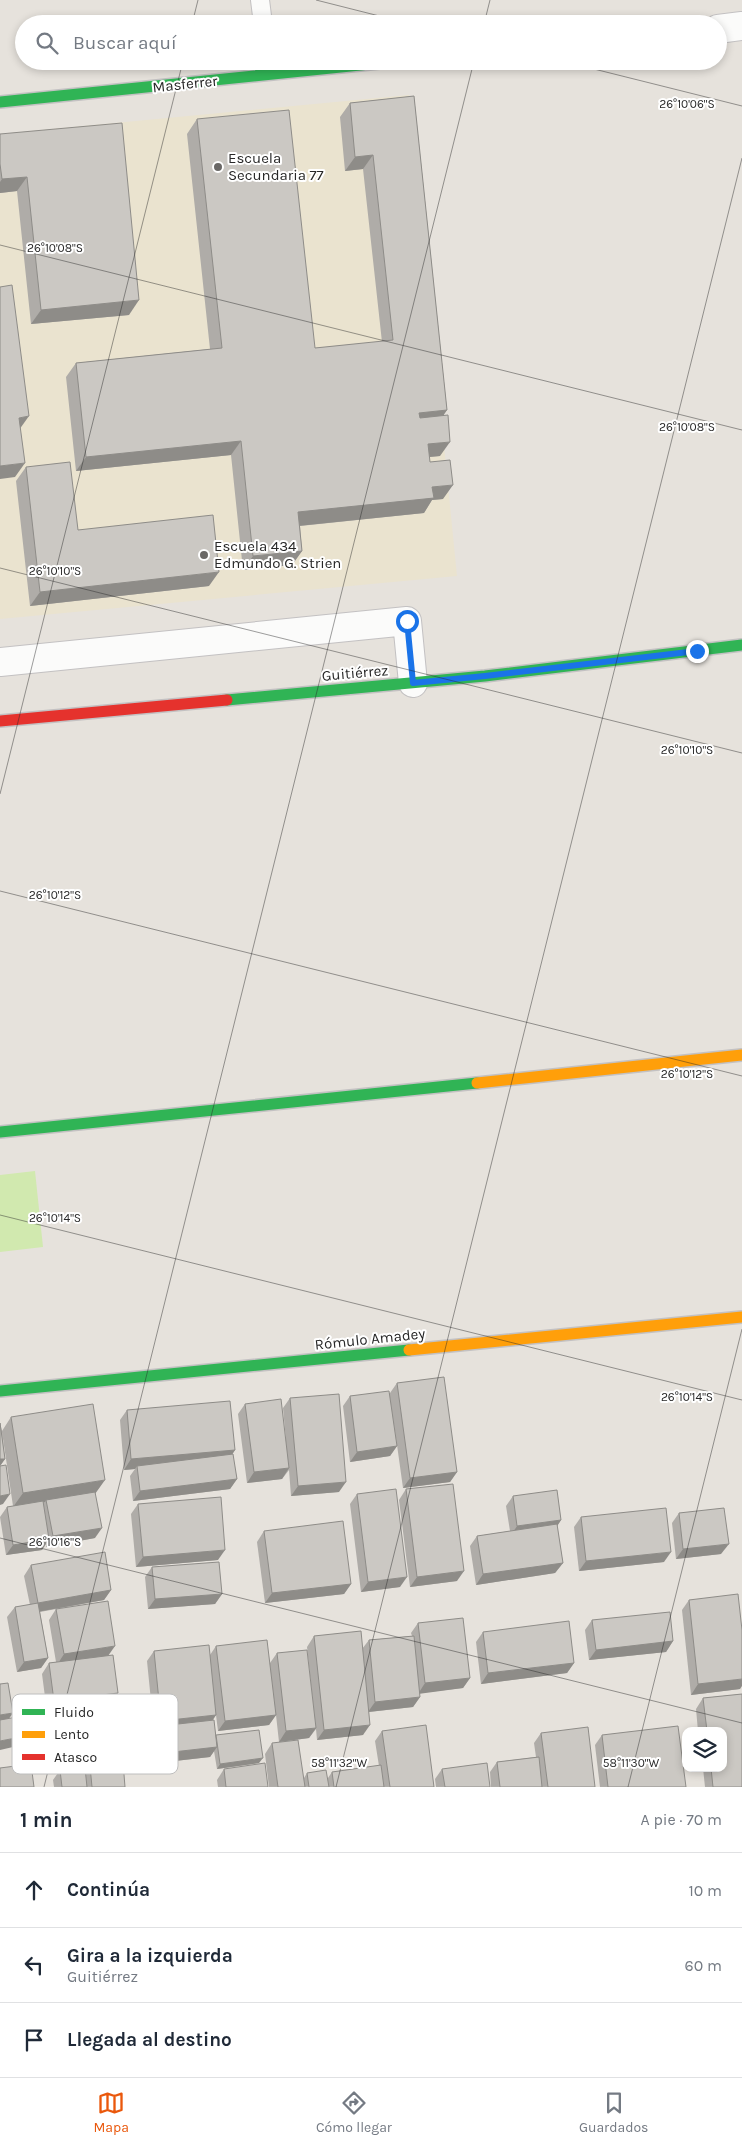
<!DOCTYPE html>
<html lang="es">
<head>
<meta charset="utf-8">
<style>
  :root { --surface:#fff; --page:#f2f2f3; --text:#1f2937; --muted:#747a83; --line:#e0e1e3; --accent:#ea580c }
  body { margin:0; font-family:Karla,sans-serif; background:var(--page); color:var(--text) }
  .controls { position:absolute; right:15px; bottom:15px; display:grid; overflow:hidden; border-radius:10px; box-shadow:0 2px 8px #0003 }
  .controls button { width:45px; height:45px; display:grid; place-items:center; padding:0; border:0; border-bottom:1px solid var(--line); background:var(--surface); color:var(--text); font:25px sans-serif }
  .stop { position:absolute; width:15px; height:15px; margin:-11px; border:4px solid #1a73e8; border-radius:50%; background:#fff }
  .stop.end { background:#1a73e8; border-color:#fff; box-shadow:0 1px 5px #0008 }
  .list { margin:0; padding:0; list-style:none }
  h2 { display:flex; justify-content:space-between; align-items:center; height:65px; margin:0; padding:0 20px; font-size:21px }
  h2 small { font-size:16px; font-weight:400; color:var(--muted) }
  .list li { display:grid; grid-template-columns:32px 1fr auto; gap:15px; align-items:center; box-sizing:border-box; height:75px; padding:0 20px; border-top:1px solid var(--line) }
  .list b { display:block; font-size:19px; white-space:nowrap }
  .list p { margin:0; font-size:16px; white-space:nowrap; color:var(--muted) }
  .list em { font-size:16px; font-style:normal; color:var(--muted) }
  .icon { flex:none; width:28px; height:28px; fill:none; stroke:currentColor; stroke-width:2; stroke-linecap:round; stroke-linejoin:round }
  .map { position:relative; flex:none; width:742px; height:1787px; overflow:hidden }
  .search { position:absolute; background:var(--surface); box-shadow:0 2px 8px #0003; left:15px; right:15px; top:15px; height:55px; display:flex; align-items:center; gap:12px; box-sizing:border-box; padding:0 18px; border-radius:28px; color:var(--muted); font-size:19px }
  .sheet { height:290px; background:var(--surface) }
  nav { display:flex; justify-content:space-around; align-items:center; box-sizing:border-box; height:70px; border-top:1px solid var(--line); background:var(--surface); font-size:14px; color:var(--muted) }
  nav a { display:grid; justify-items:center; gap:2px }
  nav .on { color:var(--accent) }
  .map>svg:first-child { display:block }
</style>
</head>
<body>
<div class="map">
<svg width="742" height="1787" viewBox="0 0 742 1787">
  <rect width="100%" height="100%" fill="#e6e2dc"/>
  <polygon fill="#eae3cf" points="409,95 457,576 0,619 0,134"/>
  <polygon fill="#d1e9af" points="35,1171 43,1247 0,1252 0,1175"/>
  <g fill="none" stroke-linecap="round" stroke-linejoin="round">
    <g stroke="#c3c1c2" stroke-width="20">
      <polyline id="lane" points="260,0 263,24"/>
    </g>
    <g stroke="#c3c1c2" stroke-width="30">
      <g id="street">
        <polyline points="718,29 742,26"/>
        <polyline points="0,662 407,621 413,683"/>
      </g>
    </g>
    <g stroke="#c3c1c2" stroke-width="14">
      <g id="fast">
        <polyline points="0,102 399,61"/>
        <polyline points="227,700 485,676 742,645"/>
        <polyline points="0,1132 477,1083"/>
        <polyline points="0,1391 409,1350"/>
      </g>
    </g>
    <g stroke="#c3c1c2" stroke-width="14">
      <g id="slow">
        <polyline points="477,1083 742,1055"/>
        <polyline points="409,1350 742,1317"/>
      </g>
    </g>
    <g stroke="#c3c1c2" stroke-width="14">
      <polyline id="jam" points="0,721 227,700"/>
    </g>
    <use href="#lane" stroke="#fbfbfa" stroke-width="18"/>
    <use href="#street" stroke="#fbfbfa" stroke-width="28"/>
    <use href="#fast" stroke="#30b455" stroke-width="11"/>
    <use href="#slow" stroke="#ff9f0a" stroke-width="11"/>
    <use href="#jam" stroke="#e5322d" stroke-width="11"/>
  </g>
  <g fill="#afaca8">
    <polygon points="414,96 447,410 443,415 440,456 429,457 430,462 443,499 432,500 424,513 300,526 302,551 292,565 243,570 231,455 76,471 66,377 76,363 210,349 187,134 197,119 315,348 382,342 363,169 345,171 340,117 350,103"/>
    <polygon points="0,134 129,315 31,324 17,191 0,193"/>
    <polygon points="26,467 78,530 209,586 30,606 16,481"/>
    <polygon points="397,1383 457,1472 450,1482 403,1488 392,1409 397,1446 390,1456 350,1462 343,1406 350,1396 390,1393"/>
    <polygon points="290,1398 339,1492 291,1496 289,1470 282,1479 247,1483 238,1414 245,1404 286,1440 283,1408"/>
    <polygon points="127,1410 235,1450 232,1455 237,1479 230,1489 133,1501 130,1476 135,1469 124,1470 120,1420"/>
    <polygon points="11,1417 95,1494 95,1538 46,1547 46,1544 42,1550 6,1555 0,1517 7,1507 13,1506 2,1432 5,1459 0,1466 0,1423 2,1431"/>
    <polygon points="406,1489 457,1581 410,1587 399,1500"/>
    <polygon points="357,1494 400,1587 361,1592 350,1504"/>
    <polygon points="513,1496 561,1520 557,1526 563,1563 555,1573 476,1585 470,1546 477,1536 510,1531 506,1506"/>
    <polygon points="138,1504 218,1560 136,1567 131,1514"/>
    <polygon points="679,1513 721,1554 676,1559 672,1523"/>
    <polygon points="581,1517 664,1562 579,1571 574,1527"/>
    <polygon points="264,1531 351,1584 344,1594 265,1603 257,1542"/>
    <polygon points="31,1565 111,1590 104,1600 40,1612 48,1658 41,1668 17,1672 7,1617 15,1607 30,1605 24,1576"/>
    <polygon points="152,1567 222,1594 215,1604 148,1609 145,1577"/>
    <polygon points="689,1600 740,1689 691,1695 682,1610"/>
    <polygon points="56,1609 108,1655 112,1702 112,1759 85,1763 78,1715 84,1707 47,1712 42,1674 49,1663 56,1662 49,1620"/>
    <polygon points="592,1620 673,1641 666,1652 589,1660 585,1630"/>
    <polygon points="418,1623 470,1678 463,1688 420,1693 420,1697 413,1707 369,1712 363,1735 317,1740 316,1729 309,1738 279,1742 276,1715 269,1725 218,1731 216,1715 213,1720 216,1736 216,1735 259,1763 217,1769 214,1751 210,1757 157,1763 153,1736 157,1730 154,1731 147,1661 154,1651 210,1655 216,1646 270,1663 277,1653 313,1704 307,1647 314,1636 362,1649 369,1640 412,1636 411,1633"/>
    <polygon points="483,1632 574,1663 567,1673 481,1684 476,1642"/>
    <polygon points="742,1694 742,1787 705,1787 703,1768 723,1768 723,1731 698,1731 696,1709 703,1698"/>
    <polygon points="47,1714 76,1733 72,1738 47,1742 43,1719"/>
    <polygon points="382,1731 434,1787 269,1787 265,1754 272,1743 304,1778 307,1773 328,1778 332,1772 379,1766 375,1741"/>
    <polygon points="541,1733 595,1787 491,1787 490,1772 497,1762 536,1757 534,1743"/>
    <polygon points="602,1735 686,1787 600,1787 595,1745"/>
    <polygon points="90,1766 125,1787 54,1787 53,1780 60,1770 85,1772"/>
    <polygon points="224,1769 268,1787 218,1787 217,1780"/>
    <polygon points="442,1769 490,1787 436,1787 435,1779"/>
  </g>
  <g fill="#8e8c88">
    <polygon points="373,155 363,169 345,171 355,157"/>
    <polygon points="27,177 17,191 0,193 0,182 2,179"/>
    <polygon points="139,300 129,315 31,324 41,310"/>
    <polygon points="447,410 437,425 409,428 419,413"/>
    <polygon points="29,416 19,430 19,418"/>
    <polygon points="241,441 231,455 76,471 86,457"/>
    <polygon points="450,442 440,456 418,458 428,444"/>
    <polygon points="25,463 15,477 0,479 0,466"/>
    <polygon points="453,485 443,499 432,500 424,513 288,527 298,512 432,487"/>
    <polygon points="302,551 292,565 243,570 253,556"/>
    <polygon points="219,572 209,586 30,606 40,592"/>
    <polygon points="397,1446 390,1456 350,1462 357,1452"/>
    <polygon points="235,1450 228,1460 137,1466 135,1469 124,1470 131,1459"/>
    <polygon points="0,1459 5,1459 0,1466"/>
    <polygon points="289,1468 282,1479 247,1483 254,1472"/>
    <polygon points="457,1472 450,1482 403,1488 410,1478"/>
    <polygon points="237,1479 230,1489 133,1501 140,1491"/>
    <polygon points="105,1480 95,1494 46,1500 45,1502 13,1507 23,1493"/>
    <polygon points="346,1482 339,1492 291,1496 298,1486"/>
    <polygon points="10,1494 3,1504 0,1505 0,1496"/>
    <polygon points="561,1520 554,1531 510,1537 517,1526"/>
    <polygon points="102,1528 95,1538 46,1547 53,1536"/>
    <polygon points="49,1539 42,1550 6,1555 13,1545"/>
    <polygon points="729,1544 721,1554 676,1559 683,1549"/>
    <polygon points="225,1550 218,1560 136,1567 143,1557"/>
    <polygon points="671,1552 664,1562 579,1571 586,1561"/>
    <polygon points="563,1563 555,1573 476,1585 483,1574"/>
    <polygon points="464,1571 457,1581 410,1587 417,1577"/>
    <polygon points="407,1577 400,1587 361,1592 368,1582"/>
    <polygon points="351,1584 344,1594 265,1603 272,1593"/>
    <polygon points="111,1590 104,1600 31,1613 38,1603"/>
    <polygon points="222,1594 215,1604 148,1609 155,1599"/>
    <polygon points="673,1641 666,1652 589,1660 596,1650"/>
    <polygon points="115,1646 108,1656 57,1665 64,1654"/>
    <polygon points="48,1658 41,1668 17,1672 24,1662"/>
    <polygon points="574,1663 567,1673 481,1684 488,1673"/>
    <polygon points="470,1678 463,1688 418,1694 425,1683"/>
    <polygon points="742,1679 742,1686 740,1689 691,1695 698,1684"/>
    <polygon points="118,1693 111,1703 85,1705 84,1707 47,1712 54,1701"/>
    <polygon points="420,1697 413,1707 368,1712 375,1702"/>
    <polygon points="13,1713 6,1723 0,1724 0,1715"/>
    <polygon points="216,1715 209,1725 160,1726 157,1730 154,1731 161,1721"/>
    <polygon points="276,1715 269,1725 218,1731 225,1721"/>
    <polygon points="370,1725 363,1735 317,1740 324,1730"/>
    <polygon points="316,1728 309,1738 279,1742 286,1731"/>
    <polygon points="76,1733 72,1738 47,1742 50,1737"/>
    <polygon points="21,1737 13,1747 0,1750 0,1741"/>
    <polygon points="217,1747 210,1757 157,1763 164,1753"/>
    <polygon points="119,1749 112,1759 85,1763 92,1753"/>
    <polygon points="263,1758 259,1763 217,1769 220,1764"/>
  </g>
  <g fill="#cbc8c3" stroke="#8e8c88">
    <polygon points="414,96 447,410 419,413 420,418 448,415 450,442 428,444 430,462 450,460 453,485 432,487 434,498 298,512 302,551 253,556 241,441 86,457 76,363 222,348 197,119 289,110 315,348 393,340 373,155 355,157 350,103"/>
    <polygon points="122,123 139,300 41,310 27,177 2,179 0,164 0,134"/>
    <polygon points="12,285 29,416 19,418 25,463 0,466 0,287"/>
    <polygon points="70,462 78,530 213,515 219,572 40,592 26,467"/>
    <polygon points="444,1377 457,1472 410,1478 397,1383"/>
    <polygon points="389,1391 397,1446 357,1452 350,1396"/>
    <polygon points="339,1394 346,1482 298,1486 290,1398"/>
    <polygon points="281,1399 289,1468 254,1472 245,1404"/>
    <polygon points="230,1401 235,1450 131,1459 127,1410"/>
    <polygon points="93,1404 105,1480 23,1493 11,1417"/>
    <polygon points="0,1423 5,1459 0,1459"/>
    <polygon points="233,1454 237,1479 140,1491 137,1466"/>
    <polygon points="6,1465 10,1494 0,1496 0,1466"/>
    <polygon points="453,1484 464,1571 417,1577 406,1489"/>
    <polygon points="396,1489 407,1577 368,1582 357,1494"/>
    <polygon points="557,1490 561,1520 517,1526 513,1496"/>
    <polygon points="95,1492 102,1528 53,1536 46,1500"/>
    <polygon points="221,1497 225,1550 143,1557 138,1504"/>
    <polygon points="43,1501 49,1539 13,1545 7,1507"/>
    <polygon points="666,1508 671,1552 586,1561 581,1517"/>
    <polygon points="724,1508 729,1544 683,1549 679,1513"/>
    <polygon points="343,1521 351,1584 272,1593 264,1531"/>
    <polygon points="557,1524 563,1563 483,1574 477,1536"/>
    <polygon points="105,1552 111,1590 38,1603 31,1565"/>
    <polygon points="219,1562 222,1594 155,1599 152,1567"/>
    <polygon points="738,1594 742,1630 742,1679 698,1684 689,1600"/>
    <polygon points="108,1601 115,1646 64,1654 56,1609"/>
    <polygon points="38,1603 48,1658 24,1662 15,1607"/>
    <polygon points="670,1612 673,1641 596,1650 592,1620"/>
    <polygon points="463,1618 470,1678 425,1683 418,1623"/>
    <polygon points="569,1621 574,1663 488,1673 483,1632"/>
    <polygon points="361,1631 370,1725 324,1730 314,1636"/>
    <polygon points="414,1636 420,1697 375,1702 369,1640"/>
    <polygon points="267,1640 276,1715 225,1721 216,1646"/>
    <polygon points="209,1645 216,1715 161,1721 154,1651"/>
    <polygon points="307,1650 316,1728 286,1731 277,1653"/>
    <polygon points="113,1655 118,1693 54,1701 49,1663"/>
    <polygon points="8,1683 13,1713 0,1715 0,1684"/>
    <polygon points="742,1694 742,1787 713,1787 711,1768 723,1768 723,1731 707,1731 703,1698"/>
    <polygon points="17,1717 21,1737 0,1741 0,1720"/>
    <polygon points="214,1720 217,1747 164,1753 160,1726"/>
    <polygon points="426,1725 434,1787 390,1787 382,1731"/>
    <polygon points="678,1726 686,1787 608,1787 602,1735"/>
    <polygon points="588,1727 595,1787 548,1787 541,1733"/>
    <polygon points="259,1730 263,1758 220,1764 216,1735"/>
    <polygon points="298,1740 305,1787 278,1787 272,1743"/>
    <polygon points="539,1757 542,1787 500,1787 497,1762"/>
    <polygon points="123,1762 125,1787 92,1787 90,1766"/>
    <polygon points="265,1763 268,1787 226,1787 224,1769"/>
    <polygon points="487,1763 490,1787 445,1787 442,1769"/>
    <polygon points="31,1764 34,1787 0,1787 0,1768"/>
    <polygon points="381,1765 384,1787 334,1787 332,1772"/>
    <polygon points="85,1768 87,1787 62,1787 60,1770"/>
    <polygon points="326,1770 329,1787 309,1787 307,1773"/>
  </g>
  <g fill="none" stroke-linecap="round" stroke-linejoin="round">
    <polyline stroke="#1a73e8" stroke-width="6" points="407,621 413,683 485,676 697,651"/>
  </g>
  <path fill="none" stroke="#272727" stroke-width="1" stroke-opacity="0.45" d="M316 0 411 24M192 24 198 0M484 24 490 0M562 61 742 106M0 245 742 430M0 568 742 753M0 794 183 61M0 891 742 1076M0 1215 742 1400M0 1538 742 1723M44 1787 474 61M336 1787 742 158M628 1787 742 1329"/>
  <g fill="#6a6866" stroke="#fff" stroke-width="2">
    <circle cx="218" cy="167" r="5"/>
    <circle cx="204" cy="555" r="5"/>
  </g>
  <g text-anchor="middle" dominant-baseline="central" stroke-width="4" stroke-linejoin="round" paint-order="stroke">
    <g font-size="15" fill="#272727" stroke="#fff">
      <text transform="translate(185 84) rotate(-6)">Masferrer</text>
      <text transform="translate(355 673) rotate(-5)">Guitiérrez</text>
      <text transform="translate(370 1339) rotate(-6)">Rómulo Amadey</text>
    </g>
    <g font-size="15" fill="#272727" stroke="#fff" text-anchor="start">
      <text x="228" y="158">Escuela<tspan x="228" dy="17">Secundaria 77</tspan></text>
      <text x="214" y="546">Escuela 434<tspan x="214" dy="17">Edmundo G. Strien</tspan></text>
    </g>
  </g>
  <rect x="12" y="1694" width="166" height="80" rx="8" fill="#fff" stroke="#bebebe" stroke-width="1"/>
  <rect x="22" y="1709" width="23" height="6" fill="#30b455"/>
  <rect x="22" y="1731" width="23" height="7" fill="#ff9f0a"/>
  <rect x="22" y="1754" width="23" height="6" fill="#e5322d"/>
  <g font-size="14" fill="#272727">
    <text x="54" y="1717">Fluido</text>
    <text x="54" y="1739">Lento</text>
    <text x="54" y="1762">Atasco</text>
  </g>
  <g font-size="12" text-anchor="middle" fill="#272727" stroke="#fff" stroke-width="4" stroke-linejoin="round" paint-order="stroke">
    <text x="687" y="108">26°10'06"S</text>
    <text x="55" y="252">26°10'08"S</text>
    <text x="687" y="431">26°10'08"S</text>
    <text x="55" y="575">26°10'10"S</text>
    <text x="687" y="754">26°10'10"S</text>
    <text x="55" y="899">26°10'12"S</text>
    <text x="687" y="1078">26°10'12"S</text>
    <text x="55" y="1222">26°10'14"S</text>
    <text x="687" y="1401">26°10'14"S</text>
    <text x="55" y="1546">26°10'16"S</text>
    <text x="339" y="1767">58°11'32"W</text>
    <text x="631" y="1767">58°11'30"W</text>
  </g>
</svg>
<div class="controls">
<button><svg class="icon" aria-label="layers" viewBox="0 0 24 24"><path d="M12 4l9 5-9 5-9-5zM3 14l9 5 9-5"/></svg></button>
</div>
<div class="stop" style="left:407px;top:621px"></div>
<div class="stop end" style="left:697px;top:651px"></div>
<div class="search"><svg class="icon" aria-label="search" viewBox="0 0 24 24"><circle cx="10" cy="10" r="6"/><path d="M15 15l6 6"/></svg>Buscar aquí</div>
</div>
<section class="sheet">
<h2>1 min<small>A pie · 70 m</small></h2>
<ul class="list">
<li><svg class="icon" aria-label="ahead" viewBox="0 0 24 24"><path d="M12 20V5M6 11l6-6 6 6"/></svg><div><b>Continúa</b></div><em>10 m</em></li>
<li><svg class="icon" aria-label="left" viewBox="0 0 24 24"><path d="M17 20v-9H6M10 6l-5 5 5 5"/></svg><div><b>Gira a la izquierda</b><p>Guitiérrez</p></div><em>60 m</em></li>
<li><svg class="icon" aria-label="arrive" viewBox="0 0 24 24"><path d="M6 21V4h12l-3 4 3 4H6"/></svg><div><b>Llegada al destino</b></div></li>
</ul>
</section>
<nav>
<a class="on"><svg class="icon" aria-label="map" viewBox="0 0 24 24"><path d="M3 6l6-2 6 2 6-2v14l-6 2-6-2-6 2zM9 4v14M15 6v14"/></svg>Mapa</a>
<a><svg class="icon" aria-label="directions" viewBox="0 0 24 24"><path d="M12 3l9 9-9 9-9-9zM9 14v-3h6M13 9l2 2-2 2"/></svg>Cómo llegar</a>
<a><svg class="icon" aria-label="saved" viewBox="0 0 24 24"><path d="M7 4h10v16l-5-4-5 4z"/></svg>Guardados</a>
</nav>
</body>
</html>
